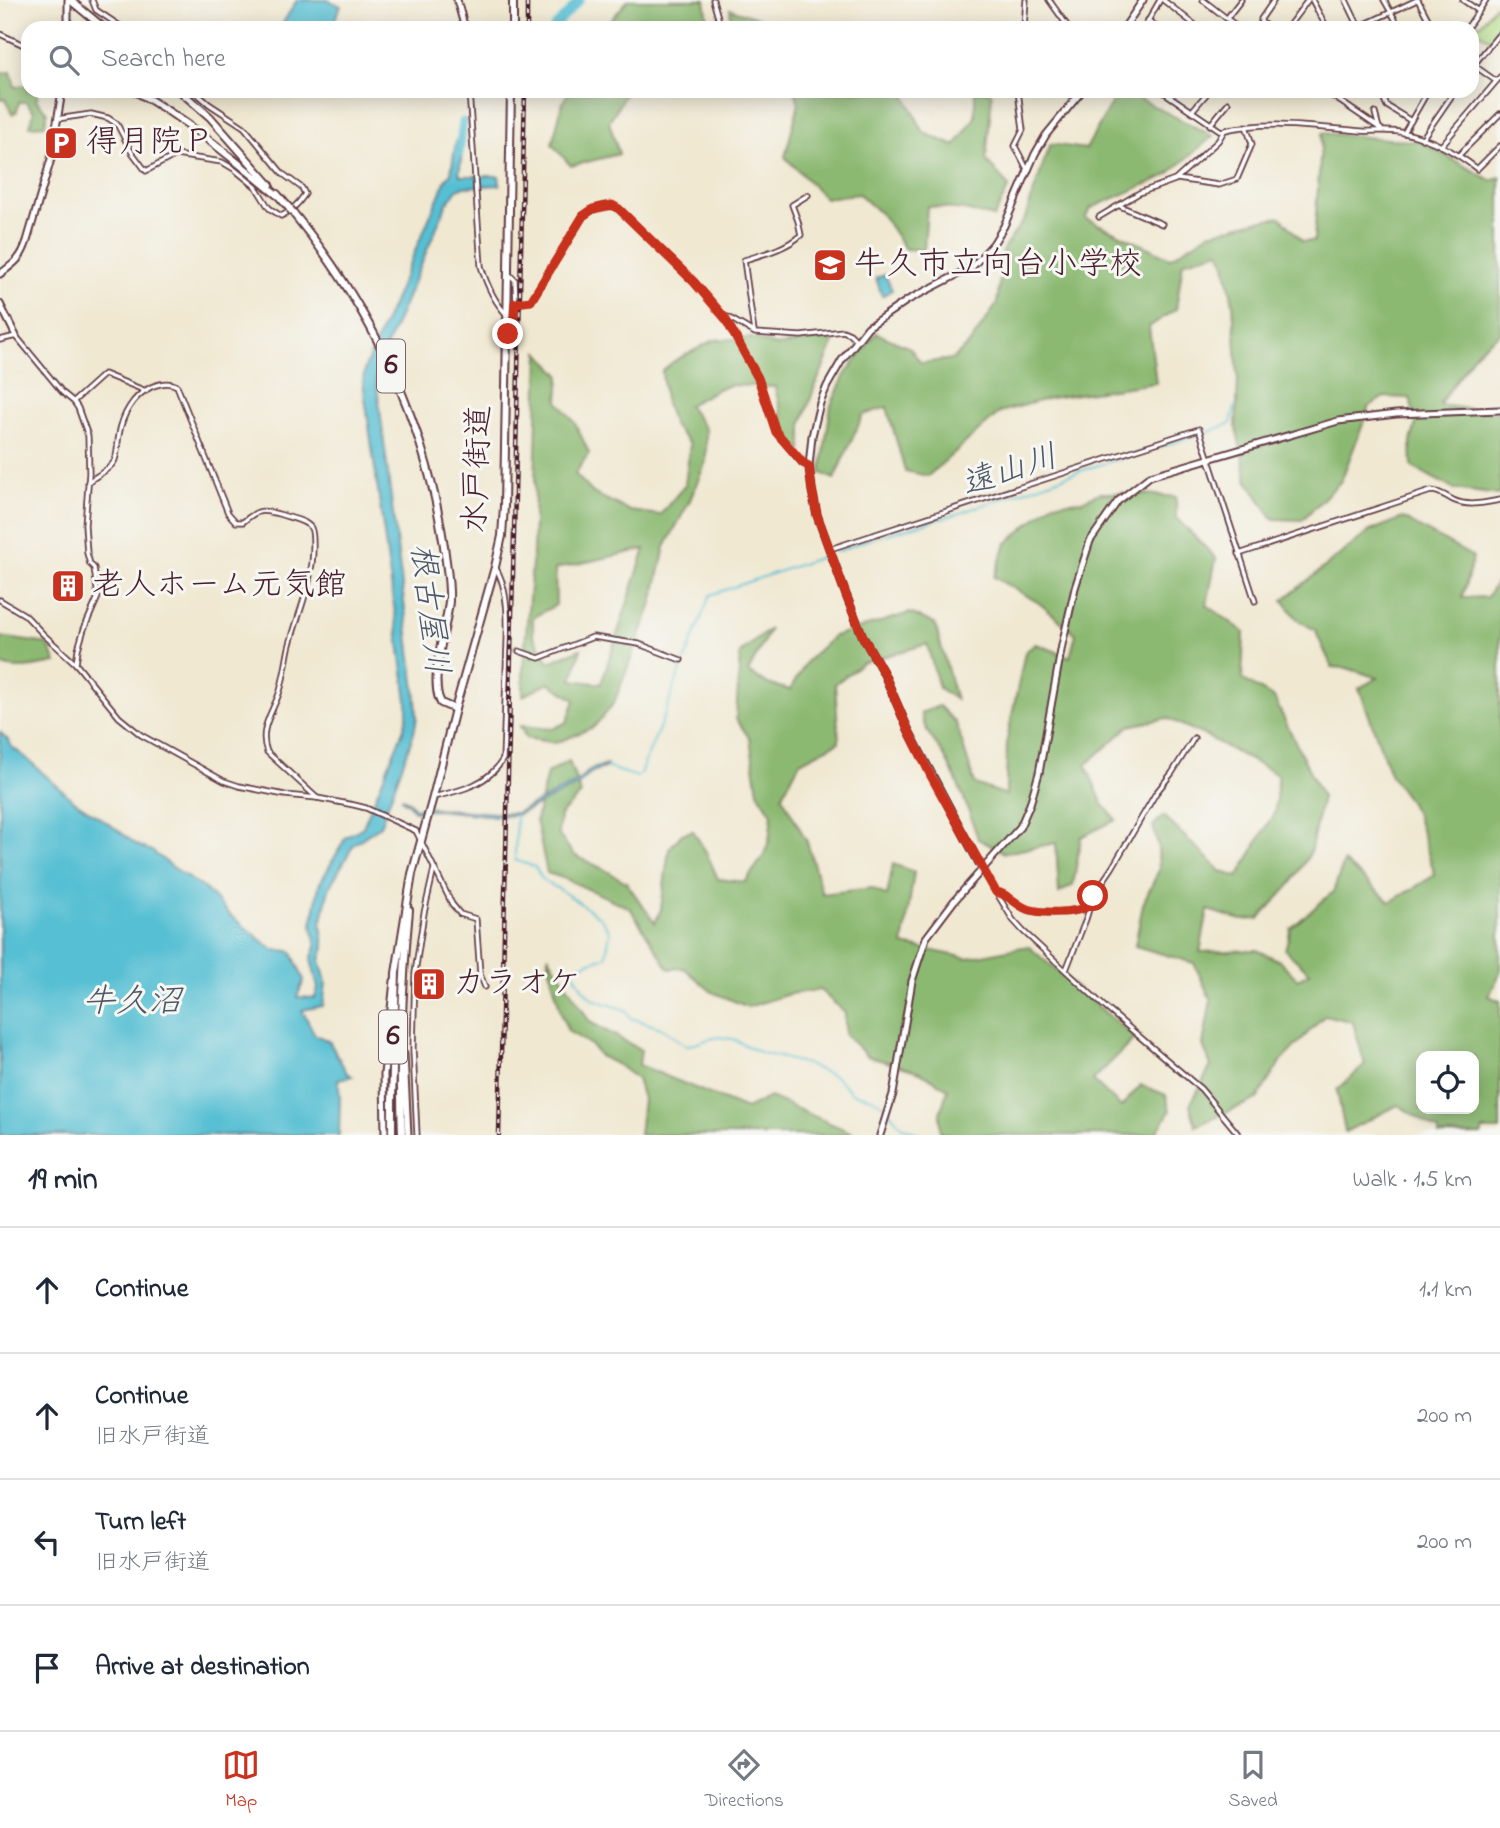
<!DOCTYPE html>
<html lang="en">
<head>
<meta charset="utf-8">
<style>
  :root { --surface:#fff; --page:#f2f2f3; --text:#1f2937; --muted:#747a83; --line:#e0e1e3; --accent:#c8321e }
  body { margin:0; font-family:"Indie Flower","Klee One",sans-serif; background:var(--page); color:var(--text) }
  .controls { position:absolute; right:21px; bottom:21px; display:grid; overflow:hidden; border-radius:14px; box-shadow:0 4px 18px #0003 }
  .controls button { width:63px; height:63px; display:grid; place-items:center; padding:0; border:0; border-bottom:2px solid var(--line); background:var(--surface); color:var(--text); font:35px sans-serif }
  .stop { position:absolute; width:21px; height:21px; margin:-16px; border:5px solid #c8321e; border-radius:50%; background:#fff }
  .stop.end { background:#c8321e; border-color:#fff; box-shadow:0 2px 7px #0008 }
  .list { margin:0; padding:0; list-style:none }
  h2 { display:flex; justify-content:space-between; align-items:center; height:91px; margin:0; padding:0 28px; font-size:30px }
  h2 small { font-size:23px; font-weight:400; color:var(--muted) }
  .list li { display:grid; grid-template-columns:46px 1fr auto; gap:21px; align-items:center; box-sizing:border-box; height:126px; padding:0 28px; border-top:2px solid var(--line) }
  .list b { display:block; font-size:26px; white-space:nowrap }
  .list p { margin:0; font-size:23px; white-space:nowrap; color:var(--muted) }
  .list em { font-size:23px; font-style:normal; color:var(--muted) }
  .icon { flex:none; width:38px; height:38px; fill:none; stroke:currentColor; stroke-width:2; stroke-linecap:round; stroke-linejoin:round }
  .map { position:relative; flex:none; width:1500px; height:1135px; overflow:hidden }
  .search { position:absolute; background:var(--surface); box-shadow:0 4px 18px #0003; left:21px; right:21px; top:21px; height:77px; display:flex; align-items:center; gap:18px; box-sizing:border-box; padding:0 24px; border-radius:21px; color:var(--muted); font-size:26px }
  .sheet { height:595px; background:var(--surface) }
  nav { display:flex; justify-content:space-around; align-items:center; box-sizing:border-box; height:98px; border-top:2px solid var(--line); background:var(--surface); font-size:19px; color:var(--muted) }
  nav a { display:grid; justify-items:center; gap:4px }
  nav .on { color:var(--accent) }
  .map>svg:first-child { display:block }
</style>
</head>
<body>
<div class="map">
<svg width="1500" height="1135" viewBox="0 0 1500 1135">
  <rect width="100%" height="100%" fill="#f6f6f2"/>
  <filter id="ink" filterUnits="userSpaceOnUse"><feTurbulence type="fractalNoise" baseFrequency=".0143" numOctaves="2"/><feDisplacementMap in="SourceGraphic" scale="14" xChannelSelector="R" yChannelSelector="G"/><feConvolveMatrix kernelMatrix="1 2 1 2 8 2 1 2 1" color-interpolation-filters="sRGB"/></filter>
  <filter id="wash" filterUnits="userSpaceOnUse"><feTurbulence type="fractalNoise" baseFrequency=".00686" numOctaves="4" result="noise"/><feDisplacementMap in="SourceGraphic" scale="28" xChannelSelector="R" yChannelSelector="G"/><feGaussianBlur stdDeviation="1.57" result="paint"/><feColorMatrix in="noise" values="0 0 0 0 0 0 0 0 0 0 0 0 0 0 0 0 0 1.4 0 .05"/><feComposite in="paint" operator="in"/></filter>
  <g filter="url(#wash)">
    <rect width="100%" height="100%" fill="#f0e8d1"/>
    <polygon fill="#b1d984" stroke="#7e7c58" stroke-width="2" points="1495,5 1500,8 1500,27 1490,40 1470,26 1473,21 1480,25"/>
    <g fill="#8cb972" stroke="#6b6c4e" stroke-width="2" fill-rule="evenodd">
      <polygon points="628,0 705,0 709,28 604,28"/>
      <polygon points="730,9 772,23 781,28 732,28"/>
      <polygon points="11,72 15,87 27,85 28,91 35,91 39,93 36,100 47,112 45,125 30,126 34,112 26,102 19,102 17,111 12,114 5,99 0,99 0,73"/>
      <polygon points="569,91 627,91 609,122 619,154 571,166 552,144 563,102"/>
      <polygon points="795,91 903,91 924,133 955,146 975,117 975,91 989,91 992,95 986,160 1009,187 994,217 964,210 927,206 924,250 905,249 882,215 859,194 825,198 785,157 799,103"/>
      <polygon points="1118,91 1124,91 1213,136 1166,176 1091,208 1085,218 1170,258 1210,233 1256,221 1281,217 1302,241 1314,241 1322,133 1421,142 1492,181 1500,177 1500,333 1476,352 1439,405 1500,413 1500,495 1454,489 1412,467 1411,441 1416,424 1410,398 1384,397 1370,406 1341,481 1302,520 1273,519 1247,480 1236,426 1238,381 1233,303 1225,264 1220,251 1183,262 1176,309 1149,327 1156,383 1050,398 1000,412 928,476 905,471 887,407 863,415 834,479 821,473 831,405 845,375 876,333 910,348 921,363 953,359 970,343 997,304 1003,249 1025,218 1050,144 1086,149"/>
      <path d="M751 338 776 346 820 339 834 342 814 389 802 423V451L786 434 775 387 732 385 720 388 688 405 706 430V461L690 500 665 547 652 604 614 703 594 727 556 743 526 738 520 726 553 729 567 722 575 700 549 683 523 696V669L533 552 539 352 560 375 558 401 575 423 589 453 575 474 593 493 630 511 660 515 685 485 690 444 673 425 665 400 662 371 674 361 714 340ZM645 549 601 684 572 680 581 649 549 662 533 635V617L556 605 555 569Z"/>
      <path d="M1099 493H1134L1176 497V518L1216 558 1207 605 1244 632 1242 679 1274 698 1322 797 1310 853 1291 884 1259 919 1241 920 1208 910 1200 952 1257 950 1280 961 1297 979 1310 973 1285 950 1291 928 1333 892 1344 862 1390 902 1435 875 1416 814 1407 798 1391 776 1359 688 1378 678 1347 668 1332 667 1315 630 1298 620 1283 600 1370 531 1403 518 1473 557 1462 598 1487 597 1500 577V973L1489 996 1500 1001V1130H1483L1481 1135H1439V1131L1398 1105 1345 1132 1337 1090 1365 1065 1353 1022 1325 1015 1281 1061 1257 1099 1196 1126 1190 1105 1211 1066 1203 1045 1211 1000 1194 963 1135 946 1143 904 1159 870 1158 845 1153 826 1163 816 1222 872 1238 877 1275 811 1278 775 1208 737 1167 718 1129 726 1086 765 1102 803 1116 820 1081 837 1073 885 1059 893 1056 843 1005 853 978 839C970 813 960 786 947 761 938 743 924 734 921 713L939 706 956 723 975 784 1006 795 1007 740 1025 652 1036 644 1070 657 1076 634 1039 603 994 577 1006 544 1053 503 1082 501ZM1421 1056H1474V1109H1421Z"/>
      <polygon points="910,613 935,624 956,700 939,688 927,644 862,663 835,684 839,742 800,762 782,796 807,842 822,894 872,888 887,896 893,864 914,872 903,945 968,958 1028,946 1135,1038 1093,1080 1121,1107 1141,1085 1166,1095 1170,1111 1155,1135 950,1135 940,1132 940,1113 948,1089 920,1072 867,1056 845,1034 845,1013 820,990 789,994 748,1007 712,992 684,968 669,969 630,908 566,879 547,873 536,820 547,773 569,761 581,794 560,815 558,834 574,855 603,869 626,882 655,923 661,909 669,849 682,834 693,831 706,852 718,879 745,882 763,857 769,841 772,814 758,792 750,739 736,719 740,653 770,629 748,672 768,684 790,690 807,661 834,636"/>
      <path d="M0 637 48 644 56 663C38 666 17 672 0 664Z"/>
      <polygon points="548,955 590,1022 641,1050 639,1065 746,1109 770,1097 857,1135 639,1135 643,1099 637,1079 620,1066 600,1056 591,1045 568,1031 562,1016 551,976"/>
    </g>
    <g fill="#56bfd3" stroke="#506f7f" stroke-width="2">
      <polygon points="297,0 328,0 341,6 331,28 280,28"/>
      <polygon points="456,141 463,145 459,174 462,176 499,176 500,185 463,187 457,189 446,205 381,359 376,378 416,698 417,717 414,733 380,826 354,844 329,888 321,924 324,947 320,960 326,982 323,1006 302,1010 315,1035 329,1041 347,1073 352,1076 338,1079 340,1097 339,1135 0,1135 0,732 8,740 12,747 26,758 73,800 115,828 137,845 152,851 171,866 206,890 231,916 274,950 291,951 304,980 297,997 315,998 318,988 311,959 316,947 312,925 319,885 346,837 363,827 403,731 407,717 407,700 365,397 363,382 365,368 446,179 451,173"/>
      <polygon points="885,275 892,290 882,296 876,278"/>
      <polygon points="607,765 607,767 592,772 577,786 517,815 495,816 437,810 414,811 408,803 402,800 402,798 409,801 415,809 423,807 495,813 516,813 576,783 591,769"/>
    </g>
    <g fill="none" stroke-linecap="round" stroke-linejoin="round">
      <g stroke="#56bfd3" stroke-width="2">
        <polyline points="1204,434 1231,423 1235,406"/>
        <polyline points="836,552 867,540 960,513 1092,467 1198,435"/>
        <polyline points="685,660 710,595 825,556"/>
        <polyline points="606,767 638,777"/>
        <polyline points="640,774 665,714 683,663"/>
        <polyline points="516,815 515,860 535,867 542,879 565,893 601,918 610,932 606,957 571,968 583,989 592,999 626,1010 631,1018 661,1028 680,1041"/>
        <polyline points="683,1043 686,1045 695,1044 709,1039 720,1037 733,1039 759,1052 806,1064 836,1077 852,1093 872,1098 884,1105 901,1126 921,1135"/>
      </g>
      <g stroke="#56bfd3" stroke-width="9">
        <polyline points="554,28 580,0"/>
        <polyline points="459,153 463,122"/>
      </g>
    </g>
  </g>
  <g filter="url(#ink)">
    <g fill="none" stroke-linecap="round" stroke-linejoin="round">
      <polyline stroke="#cfc0b0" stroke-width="3.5" stroke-dasharray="3.5 2" stroke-linecap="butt" points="506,652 519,651"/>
      <g stroke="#633d44" stroke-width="7">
        <g id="minor">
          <polyline points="92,0 96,10 123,28"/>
          <polyline points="713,0 721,28"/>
          <polyline points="1049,0 1069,28"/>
          <polyline points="1163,0 1199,28"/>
          <polyline points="1203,0 1239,28"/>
          <polyline points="1312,0 1327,28"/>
          <polyline points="1346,0 1359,27"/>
          <polyline points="1384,0 1400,28"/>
          <polyline points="1463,0 1479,11"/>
          <polyline points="1227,18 1241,0"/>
          <polyline points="1148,20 1158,28"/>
          <polyline points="1024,28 1026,0"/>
          <polyline points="1144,28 1160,0"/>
          <polyline points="1269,28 1261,22 1261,19 1274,0"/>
          <polyline points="1287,28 1308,0"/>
          <polyline points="1357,28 1417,0"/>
          <polyline points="1409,28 1428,19 1418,0"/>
          <polyline points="1467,28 1486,0"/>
          <polyline points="0,34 28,47"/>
          <polyline points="1472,64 1496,81"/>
          <polyline points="1472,67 1500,33"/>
          <path d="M469 91 481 266C486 283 495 303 508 316"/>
          <polyline points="1018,91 1023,130 1015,146 1028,171"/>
          <path d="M1162 91 1221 131C1267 120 1315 127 1361 131 1376 132 1390 129 1405 133 1431 139 1456 152 1477 169L1500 146"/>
          <polyline points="1325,91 1381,129"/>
          <polyline points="1380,91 1387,106 1411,121"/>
          <polyline points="1192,111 1209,91"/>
          <polyline points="1375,113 1379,128"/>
          <path d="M57 119 91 114 108 118 117 124 131 151 146 171 176 155 222 162 234 169 256 187 269 208 281 216C291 212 299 203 305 194L302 188 283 174 244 127 209 104 194 91"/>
          <polyline points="1210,125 1228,103"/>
          <polyline points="1404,133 1428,91"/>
          <polyline points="1422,139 1455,91"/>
          <polyline points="1441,146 1500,77"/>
          <polyline points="1459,155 1500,114"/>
          <polyline points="1177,179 1219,185 1237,179 1252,144 1246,126"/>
          <polyline points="1120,206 1162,224"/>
          <polyline points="1099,217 1139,193 1175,180 1218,141 1224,131"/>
          <path d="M509 274 515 280C515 295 520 320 509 332"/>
          <path d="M515 303 531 301 583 216C594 209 605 201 619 209L694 282 725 318 728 317 755 333 801 336 843 331 850 334 856 340"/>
          <polyline points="725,318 758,378 776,432 802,463 808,466"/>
          <path d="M754 332 744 260C764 254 785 249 801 235L798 221 792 205 808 195"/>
          <polyline points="0,340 16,336 63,393 74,402 78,408 88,436 89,473 85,525 87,553 90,564 94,568 98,597 84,629 78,649 76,664"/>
          <polyline points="74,401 104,374 146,391"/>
          <path d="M88 482C96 476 109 470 114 462 118 454 117 444 119 435 122 415 133 396 151 387 160 383 169 381 177 386L228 513 236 522H243C258 509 262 509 282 515 290 518 306 520 311 528 313 532 313 539 313 543 314 582 298 612 289 648 286 663 284 677 280 691 273 712 258 729 267 752L317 798"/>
          <polyline points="830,549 1199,429 1255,601"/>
          <path d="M1239 554 1431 491C1440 491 1445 496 1453 500 1468 507 1484 503 1500 500"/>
          <polyline points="0,600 25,615 43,634 76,664 119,717 141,735 224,781 239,786 285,795 317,798 354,805 366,808 416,831 452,904 460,914 476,919 480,974 485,987"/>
          <polyline points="519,651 539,658 593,637 639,644 681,660"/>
          <path d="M433 797C460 791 489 784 503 759 504 731 505 704 506 676 506 645 513 594 495 567"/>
          <polyline points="982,869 1013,920 1023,931 1106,1008 1201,1089 1239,1135"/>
          <path d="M996 892C1008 894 1015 904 1026 909 1041 914 1076 914 1089 906"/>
          <polyline points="1066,970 1086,919 1093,896 1112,868 1156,793 1172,773 1194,738"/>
          <polyline points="417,1135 413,1049 415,973 424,913 434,869"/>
        </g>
      </g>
      <g stroke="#633d44" stroke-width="9">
        <g id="tertiary">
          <polyline points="68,0 68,28"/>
          <polyline points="457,0 464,25"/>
          <polyline points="1124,28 1143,0"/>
          <path d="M0 274C15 263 21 259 27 241L51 159 62 91"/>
          <polyline points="0,304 16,336"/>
          <polyline points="982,869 907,727 884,674 863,637 846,595 817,515 812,490 809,466 812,436 820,403 827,386 842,360 868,327 908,300 972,267 993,244 1004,226 1035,154 1046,135 1082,91"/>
          <polyline points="880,1135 893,1094 912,981 926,938 954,901 1020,827 1030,804 1039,773 1062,645 1075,588 1090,541 1118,501 1150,476 1338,421 1396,414 1500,410"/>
        </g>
      </g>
      <g stroke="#633d44" stroke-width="9">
        <g id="secondary">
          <polyline points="404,1054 408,1135"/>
          <polyline points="385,1135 384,1074 394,981"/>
        </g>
      </g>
      <g stroke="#633d44" stroke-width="10">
        <g id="trunk">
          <polyline points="70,0 104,28"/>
          <polyline points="513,28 513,0"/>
          <path d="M135 91C187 120 231 157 277 195"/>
          <polyline points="180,91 210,117 270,185"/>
          <polyline points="277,194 290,209"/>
          <path d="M444 546C446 564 450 582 449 601 447 627 428 680 441 703L455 709"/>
          <polyline points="392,1135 392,1101 396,973 412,874 433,797 455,709 495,567 502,536 504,506 511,91"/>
          <path d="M402 1135C399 1060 402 985 409 910"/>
        </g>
      </g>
      <use href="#minor" stroke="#fff" stroke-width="3.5"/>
      <use href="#tertiary" stroke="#fff" stroke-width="5"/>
      <use href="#secondary" stroke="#fff" stroke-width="5"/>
      <use href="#trunk" stroke="#fff" stroke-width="6"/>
      <g stroke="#4a1f2b" stroke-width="4.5">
        <g id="rail">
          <polyline points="527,28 527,0"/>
          <polyline points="499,1135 525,91"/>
        </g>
      </g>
      <use href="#rail" stroke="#f6f6f2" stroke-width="2" stroke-dasharray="5" stroke-linecap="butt"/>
      <g stroke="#633d44" stroke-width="10" stroke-linecap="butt">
        <path id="trunk-bridge" d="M290 209C371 307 425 420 444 546"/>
      </g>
      <use href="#trunk-bridge" stroke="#fff" stroke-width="6"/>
    </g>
  </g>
  <g fill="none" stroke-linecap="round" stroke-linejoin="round" filter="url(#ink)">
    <path stroke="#c8321e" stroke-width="9" d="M508 334 513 328 515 303 531 301 583 216 593 209 612 205 619 209 694 282 725 318 758 378 776 432 803 463 809 466 812 490 817 515 846 595 863 637 884 674 907 727 931 776 996 892C1008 894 1014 903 1025 908 1040 914 1077 914 1090 905L1093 896"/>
  </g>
  <defs>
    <g id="parking-square" transform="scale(1.75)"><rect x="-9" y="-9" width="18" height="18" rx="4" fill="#c8321e" stroke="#f6f6f2"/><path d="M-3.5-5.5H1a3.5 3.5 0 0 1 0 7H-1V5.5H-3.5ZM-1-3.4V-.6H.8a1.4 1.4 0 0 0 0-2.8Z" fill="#fff"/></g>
    <g id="school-square" transform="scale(1.75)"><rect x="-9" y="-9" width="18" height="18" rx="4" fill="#c8321e" stroke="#f6f6f2"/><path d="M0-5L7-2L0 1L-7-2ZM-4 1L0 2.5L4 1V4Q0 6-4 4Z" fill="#fff"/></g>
    <g id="building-square" transform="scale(1.75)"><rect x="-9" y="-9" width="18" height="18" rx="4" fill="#c8321e" stroke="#f6f6f2"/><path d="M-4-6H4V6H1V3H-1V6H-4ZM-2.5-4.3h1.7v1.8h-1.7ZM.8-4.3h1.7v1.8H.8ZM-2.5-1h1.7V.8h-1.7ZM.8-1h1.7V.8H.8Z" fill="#fff"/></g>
  </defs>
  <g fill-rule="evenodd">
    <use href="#parking-square" x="61" y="143"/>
    <use href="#school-square" x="830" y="265"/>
    <use href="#building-square" x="68" y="586"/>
    <use href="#building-square" x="429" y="984"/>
  </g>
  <g text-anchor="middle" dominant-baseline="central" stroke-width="6" stroke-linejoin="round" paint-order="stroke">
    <g fill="#f6f6f2" stroke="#7e6067" stroke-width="2">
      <rect x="377" y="339.5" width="28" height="53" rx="5"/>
      <rect x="379" y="1010.5" width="28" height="53" rx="5"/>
    </g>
    <g font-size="30" font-weight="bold" fill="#4a1f2b">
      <text x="391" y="366">6</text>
      <text x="393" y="1037">6</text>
    </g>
    <g font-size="32" fill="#4a1f2b" stroke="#f6f6f2" text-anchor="start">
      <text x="86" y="143">得月院Ｐ</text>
      <text x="854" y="265">牛久市立向台小学校</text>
      <text x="92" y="586">老人ホーム元気館</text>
      <text x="453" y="984">カラオケ</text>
    </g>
    <g font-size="32" fill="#4a1f2b" stroke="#f6f6f2">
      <text transform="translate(479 469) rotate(-88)">水戸街道</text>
    </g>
    <g font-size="33" font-style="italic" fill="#4e5766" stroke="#f6f6f2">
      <text transform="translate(1010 472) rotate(-18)">遠山川</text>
      <text transform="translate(428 609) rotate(83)">根古屋川</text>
      <text x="132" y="1003">牛久沼</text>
    </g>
  </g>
</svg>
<div class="controls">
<button><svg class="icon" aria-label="locate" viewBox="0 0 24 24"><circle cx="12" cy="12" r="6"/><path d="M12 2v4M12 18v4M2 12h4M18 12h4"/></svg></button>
</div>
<div class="stop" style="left:1093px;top:896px"></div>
<div class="stop end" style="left:508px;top:334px"></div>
<div class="search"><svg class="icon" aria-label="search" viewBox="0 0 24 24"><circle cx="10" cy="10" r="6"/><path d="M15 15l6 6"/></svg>Search here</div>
</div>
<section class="sheet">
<h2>19 min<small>Walk · 1.5 km</small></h2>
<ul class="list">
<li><svg class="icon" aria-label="ahead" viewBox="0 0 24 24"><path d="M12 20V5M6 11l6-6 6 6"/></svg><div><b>Continue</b></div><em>1.1 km</em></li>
<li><svg class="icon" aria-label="ahead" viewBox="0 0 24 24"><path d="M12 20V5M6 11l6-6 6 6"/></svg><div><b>Continue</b><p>旧水戸街道</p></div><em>200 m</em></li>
<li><svg class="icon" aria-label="left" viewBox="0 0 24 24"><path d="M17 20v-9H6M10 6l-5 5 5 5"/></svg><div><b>Turn left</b><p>旧水戸街道</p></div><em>200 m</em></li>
<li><svg class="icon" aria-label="arrive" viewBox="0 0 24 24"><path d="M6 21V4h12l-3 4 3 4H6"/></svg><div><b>Arrive at destination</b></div></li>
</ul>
</section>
<nav>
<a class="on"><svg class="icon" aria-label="map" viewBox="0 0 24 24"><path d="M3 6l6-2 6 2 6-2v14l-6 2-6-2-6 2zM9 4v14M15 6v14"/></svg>Map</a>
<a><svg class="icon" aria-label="directions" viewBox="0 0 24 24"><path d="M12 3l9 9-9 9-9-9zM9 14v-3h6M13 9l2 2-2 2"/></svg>Directions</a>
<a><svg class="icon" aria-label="saved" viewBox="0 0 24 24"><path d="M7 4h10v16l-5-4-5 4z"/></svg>Saved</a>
</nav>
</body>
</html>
